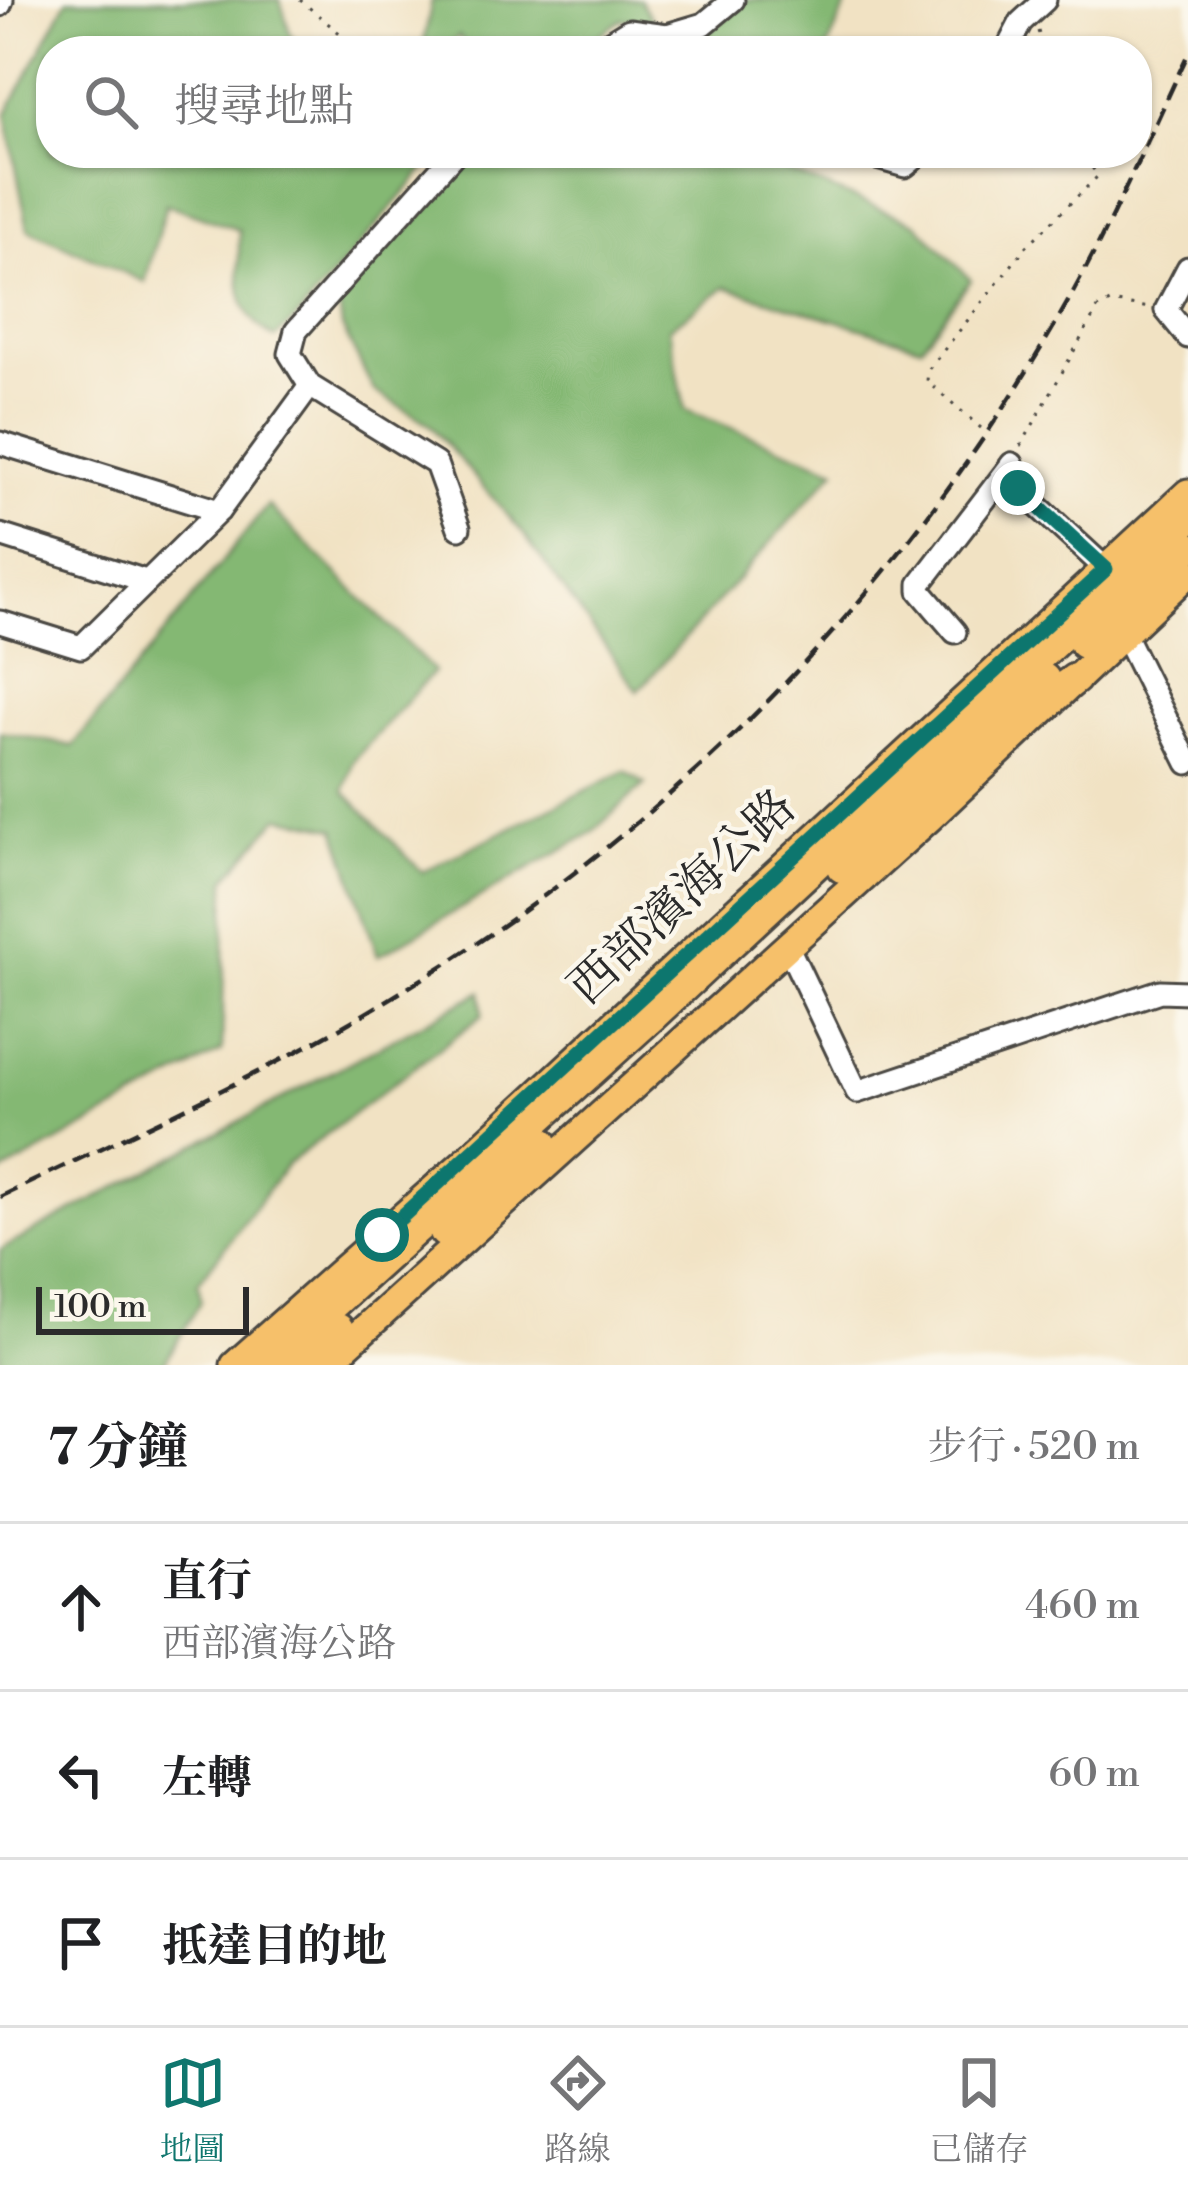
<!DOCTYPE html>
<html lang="zh-TW">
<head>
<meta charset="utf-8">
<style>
  :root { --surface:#fff; --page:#f2f2f2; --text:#202124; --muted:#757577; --line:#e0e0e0; --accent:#0f766e }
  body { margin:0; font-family:"Libre Bodoni","Noto Serif TC",serif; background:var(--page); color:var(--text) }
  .scale { position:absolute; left:36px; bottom:30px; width:213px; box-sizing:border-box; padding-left:12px; border:6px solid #2b2b2b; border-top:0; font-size:33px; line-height:42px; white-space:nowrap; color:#2b2b2b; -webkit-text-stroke:9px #fbf7ec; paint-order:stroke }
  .stop { position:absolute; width:36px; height:36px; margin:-27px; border:9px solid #0f766e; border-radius:50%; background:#fff }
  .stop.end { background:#0f766e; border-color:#fff; box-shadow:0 3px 12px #0008 }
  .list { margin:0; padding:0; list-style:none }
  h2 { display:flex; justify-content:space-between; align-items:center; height:156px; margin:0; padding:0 48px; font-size:51px }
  h2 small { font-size:39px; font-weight:400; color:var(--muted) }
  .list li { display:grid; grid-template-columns:78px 1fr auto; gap:36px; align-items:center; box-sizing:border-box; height:168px; padding:0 48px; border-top:3px solid var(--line) }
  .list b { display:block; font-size:45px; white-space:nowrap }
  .list p { margin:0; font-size:39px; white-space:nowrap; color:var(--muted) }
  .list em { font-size:39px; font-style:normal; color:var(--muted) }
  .icon { flex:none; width:66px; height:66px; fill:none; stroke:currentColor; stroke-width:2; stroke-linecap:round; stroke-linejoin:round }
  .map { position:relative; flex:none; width:1188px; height:1365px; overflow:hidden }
  .search { position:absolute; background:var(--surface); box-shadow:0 3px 9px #0004; left:36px; right:36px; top:36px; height:132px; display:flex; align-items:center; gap:30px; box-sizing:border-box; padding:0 42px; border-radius:48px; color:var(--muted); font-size:45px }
  .sheet { height:660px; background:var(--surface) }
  nav { display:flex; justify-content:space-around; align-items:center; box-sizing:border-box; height:168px; border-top:3px solid var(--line); background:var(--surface); font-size:33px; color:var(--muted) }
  nav a { display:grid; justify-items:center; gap:6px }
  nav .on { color:var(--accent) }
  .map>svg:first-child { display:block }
</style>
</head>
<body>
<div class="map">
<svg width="1188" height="1365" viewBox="0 0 1188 1365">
  <rect width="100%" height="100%" fill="#fbf7ec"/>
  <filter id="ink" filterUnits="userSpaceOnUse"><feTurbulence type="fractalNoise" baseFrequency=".00833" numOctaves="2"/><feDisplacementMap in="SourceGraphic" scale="24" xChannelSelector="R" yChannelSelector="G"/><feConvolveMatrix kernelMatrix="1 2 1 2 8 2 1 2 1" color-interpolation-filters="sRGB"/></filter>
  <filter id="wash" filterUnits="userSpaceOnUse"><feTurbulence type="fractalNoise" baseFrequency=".004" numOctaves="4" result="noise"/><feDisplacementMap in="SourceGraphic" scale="48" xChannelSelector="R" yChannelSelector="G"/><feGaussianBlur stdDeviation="2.7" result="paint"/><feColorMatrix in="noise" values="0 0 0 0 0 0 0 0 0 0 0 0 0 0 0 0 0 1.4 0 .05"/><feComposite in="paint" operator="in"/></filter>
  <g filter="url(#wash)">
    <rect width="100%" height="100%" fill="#f1e2c3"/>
    <g fill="#84b873" stroke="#58724f" stroke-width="3">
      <path d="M67 0H280L291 36 308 51H51V153H439L295 320 275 338C231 313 240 275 239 230L166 204 145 282 28 229 6 115Z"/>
      <polygon points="432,0 640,0 653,21 622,19 588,43 563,51 472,51 459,36 443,51 422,51"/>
      <polygon points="746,0 849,0 826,51 650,51 701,37"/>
      <polygon points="467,153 779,153 774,166 916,223 971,280 921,346 725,287 669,328 685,410 836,469 638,691 522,532 429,424 374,391 342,327 338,296 447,179"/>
      <polygon points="268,505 434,671 353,761 344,791 422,872 625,771 645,784 591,833 378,956 336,828 279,817 226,879 222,1051 0,1174 0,732 73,746"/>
      <polygon points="481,992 483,1015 286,1165 198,1283 201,1301 163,1365 0,1365 0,1250"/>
    </g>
  </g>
  <g filter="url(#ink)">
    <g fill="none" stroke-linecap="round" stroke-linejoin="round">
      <g stroke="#494642" stroke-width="27">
        <g id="minor">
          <polyline points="0,5 2,0"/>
          <polyline points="595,51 629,30 667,35 704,24 733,0"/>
          <polyline points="1006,51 1021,22 1045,0"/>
          <polyline points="455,153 296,331 290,354 310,386 436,464 459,528"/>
          <polyline points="870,156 905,166 921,153"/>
          <polyline points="1188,268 1166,310 1188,337"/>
          <polyline points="0,443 219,511"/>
          <polyline points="1012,464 1018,488 1106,569"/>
          <polyline points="0,535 146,581"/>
          <polyline points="0,622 81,647 219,511 310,386"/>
          <polyline points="955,632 920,591 920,584 1012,464"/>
          <polyline points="1123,632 1188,763"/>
          <polyline points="787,945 857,1092 1160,991 1188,992"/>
        </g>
      </g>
      <g stroke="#494642" stroke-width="33">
        <g id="major">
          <polyline points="235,1365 466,1161 1188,493"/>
          <polyline points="325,1365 929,818 1188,573"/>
        </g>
      </g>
      <g stroke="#494642" stroke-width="36">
        <g id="highway">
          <polyline points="1084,643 1188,548"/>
          <polyline points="1032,710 1075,679"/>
          <polyline points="842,867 1044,679"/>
          <polyline points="445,1232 542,1143"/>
          <polyline points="265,1365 653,1015 1188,518"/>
          <polyline points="298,1365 338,1329"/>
        </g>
      </g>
      <g stroke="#494642" stroke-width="3" stroke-dasharray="3 9" stroke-linecap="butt">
        <polyline points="300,0 361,51"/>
        <polyline points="1038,31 1044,51"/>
        <polyline points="981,428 927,381 928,370 1027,246 1098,176 1082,153"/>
        <polyline points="1021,446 1098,308 1110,302 1150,308"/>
      </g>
      <use href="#minor" stroke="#fff" stroke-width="21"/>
      <use href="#major" stroke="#f6c06b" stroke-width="27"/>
      <use href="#highway" stroke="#f6c06b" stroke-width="30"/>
      <path stroke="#2b2b2b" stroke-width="4.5" stroke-dasharray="18 9" stroke-linecap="butt" d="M0 1197C133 1132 270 1072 396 995 664 833 887 608 1047 338 1101 248 1143 149 1188 54"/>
    </g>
  </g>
  <g fill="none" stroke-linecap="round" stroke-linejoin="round" filter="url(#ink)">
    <polyline stroke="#0f766e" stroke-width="15" points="382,1235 1106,569 1018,488"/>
  </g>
  <g text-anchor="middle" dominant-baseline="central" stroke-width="9" stroke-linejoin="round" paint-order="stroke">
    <g font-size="48" fill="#2b2b2b" stroke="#fbf7ec">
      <text transform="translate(683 898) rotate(-43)">西部濱海公路</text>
    </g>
  </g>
</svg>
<div class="scale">100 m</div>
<div class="stop" style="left:382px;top:1235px"></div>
<div class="stop end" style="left:1018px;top:488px"></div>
<div class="search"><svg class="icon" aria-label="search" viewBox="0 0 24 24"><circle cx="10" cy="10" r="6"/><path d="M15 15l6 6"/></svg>搜尋地點</div>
</div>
<section class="sheet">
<h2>7 分鐘<small>步行 · 520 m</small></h2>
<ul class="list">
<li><svg class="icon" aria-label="ahead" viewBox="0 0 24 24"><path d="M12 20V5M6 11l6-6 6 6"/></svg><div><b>直行</b><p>西部濱海公路</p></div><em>460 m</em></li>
<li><svg class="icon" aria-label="left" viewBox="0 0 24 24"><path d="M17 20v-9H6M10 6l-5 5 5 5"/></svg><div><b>左轉</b></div><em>60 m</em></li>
<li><svg class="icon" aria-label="arrive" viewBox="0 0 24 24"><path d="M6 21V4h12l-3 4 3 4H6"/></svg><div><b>抵達目的地</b></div></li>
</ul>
</section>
<nav>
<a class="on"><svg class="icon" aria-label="map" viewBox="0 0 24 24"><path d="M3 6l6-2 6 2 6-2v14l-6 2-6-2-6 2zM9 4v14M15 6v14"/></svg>地圖</a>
<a><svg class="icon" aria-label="directions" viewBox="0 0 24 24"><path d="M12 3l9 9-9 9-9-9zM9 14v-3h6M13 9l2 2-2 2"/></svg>路線</a>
<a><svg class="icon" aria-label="saved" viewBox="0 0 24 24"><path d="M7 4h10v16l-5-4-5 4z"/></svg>已儲存</a>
</nav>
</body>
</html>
